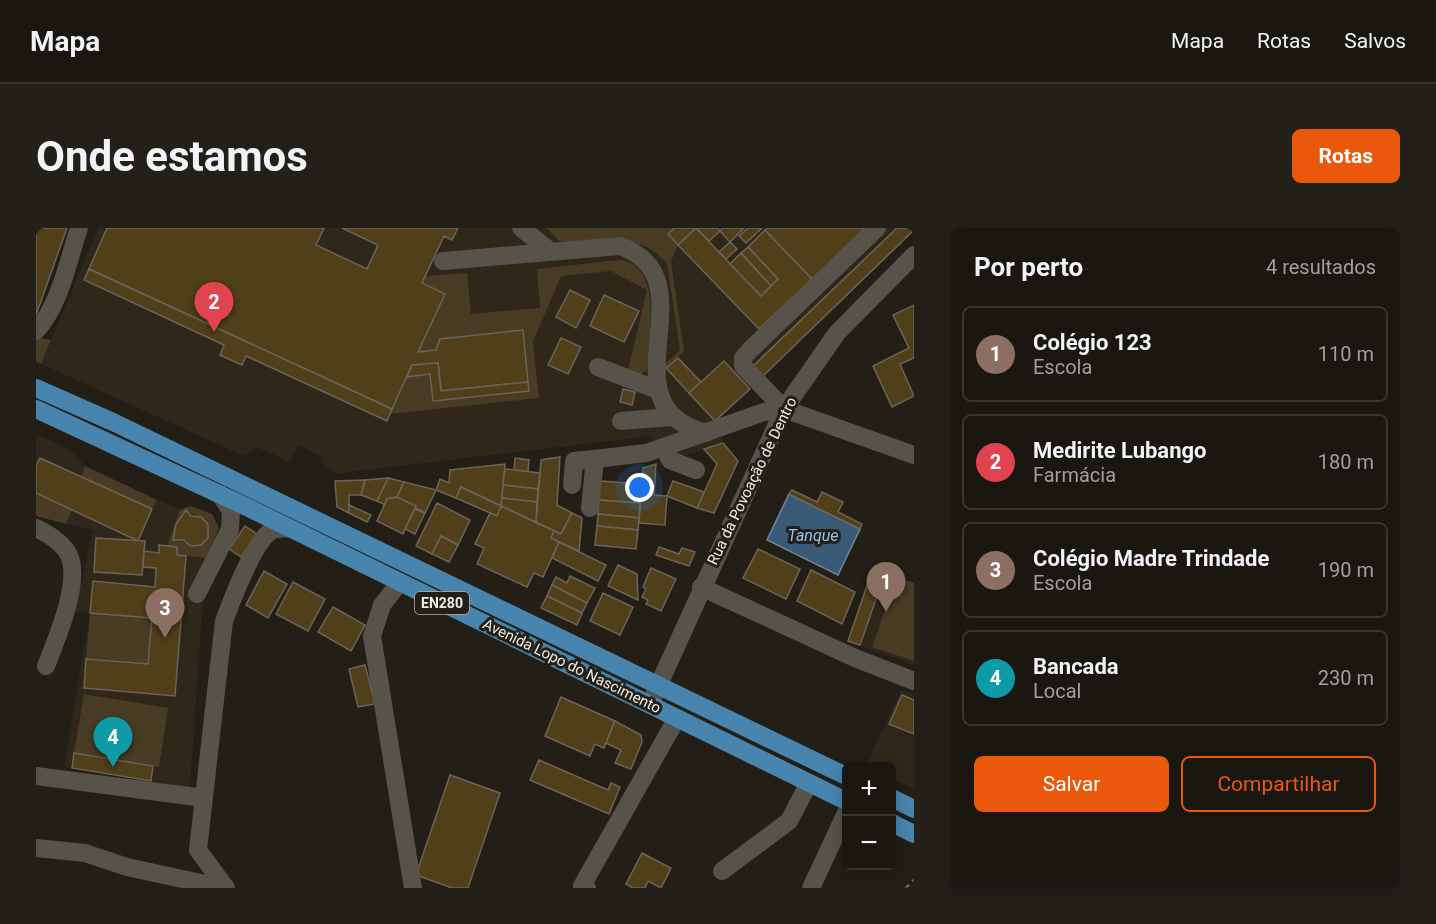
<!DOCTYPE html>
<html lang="pt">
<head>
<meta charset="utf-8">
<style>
  :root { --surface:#1a1711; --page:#23201a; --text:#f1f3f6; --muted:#9f9f9f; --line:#383631; --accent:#ea580c }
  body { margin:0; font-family:Roboto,sans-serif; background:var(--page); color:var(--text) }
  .controls { position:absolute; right:18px; bottom:18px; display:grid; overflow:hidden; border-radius:9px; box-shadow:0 3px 15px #0003 }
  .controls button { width:54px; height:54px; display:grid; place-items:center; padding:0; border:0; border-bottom:2px solid var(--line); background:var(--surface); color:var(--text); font:30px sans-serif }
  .you { position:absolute; left:604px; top:260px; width:21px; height:21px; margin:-15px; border:4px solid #fff; border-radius:50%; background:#1a73e8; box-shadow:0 0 0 9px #1a73e833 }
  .badge { display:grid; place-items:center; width:39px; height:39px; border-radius:50%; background:var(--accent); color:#fff; font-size:20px; font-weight:700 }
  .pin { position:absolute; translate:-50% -50px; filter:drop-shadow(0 2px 3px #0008) }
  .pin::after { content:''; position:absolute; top:32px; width:21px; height:18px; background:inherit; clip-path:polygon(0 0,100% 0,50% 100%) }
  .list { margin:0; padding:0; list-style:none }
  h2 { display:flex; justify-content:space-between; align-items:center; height:78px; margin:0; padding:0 24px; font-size:26px }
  h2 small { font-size:20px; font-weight:400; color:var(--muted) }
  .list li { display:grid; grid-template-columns:39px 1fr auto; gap:18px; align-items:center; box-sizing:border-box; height:96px; margin:0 12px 12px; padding:0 12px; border:2px solid var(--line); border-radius:9px }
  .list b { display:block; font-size:22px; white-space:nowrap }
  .list p { margin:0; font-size:20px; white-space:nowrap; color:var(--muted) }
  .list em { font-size:20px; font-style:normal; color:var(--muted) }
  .actions { display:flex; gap:12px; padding:18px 24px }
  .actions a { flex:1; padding:14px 0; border:2px solid var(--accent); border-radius:9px; text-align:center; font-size:21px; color:var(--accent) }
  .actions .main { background:var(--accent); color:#fff }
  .map { position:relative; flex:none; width:878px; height:660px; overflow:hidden; border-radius:9px }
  header { display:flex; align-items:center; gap:36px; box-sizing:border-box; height:84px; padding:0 30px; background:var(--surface); border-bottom:2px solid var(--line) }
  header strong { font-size:28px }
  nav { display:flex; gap:33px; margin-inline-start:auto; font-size:21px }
  .intro { display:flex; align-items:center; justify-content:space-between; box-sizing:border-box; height:144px; padding:0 36px }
  h1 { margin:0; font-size:42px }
  .button { padding:15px 27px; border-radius:9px; background:var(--accent); color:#fff; font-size:21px; font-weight:700 }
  main { display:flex; gap:36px; padding:0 36px }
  aside { flex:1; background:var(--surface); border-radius:9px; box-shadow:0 3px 15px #0003 }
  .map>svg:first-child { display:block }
</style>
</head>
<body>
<header>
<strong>Mapa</strong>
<nav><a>Mapa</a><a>Rotas</a><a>Salvos</a></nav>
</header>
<div class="intro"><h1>Onde estamos</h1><a class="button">Rotas</a></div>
<main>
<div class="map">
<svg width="878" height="660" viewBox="0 0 878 660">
  <rect width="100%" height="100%" fill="#231f17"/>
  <g fill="#2e271a">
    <polygon points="62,0 878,0 679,193 687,215 628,234 615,208 305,245 298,245 289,239 284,233 285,228 262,217 254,234 221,219 208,228 5,136"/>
    <polygon points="0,206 33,221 49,238 144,282 154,278 176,286 183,300 154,364 167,367 154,560 28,539 54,385 39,384 57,302 0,288"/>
    <polygon points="837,341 878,355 878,437 812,413"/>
    <polygon points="865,462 878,467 878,561 856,550 856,538 830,538"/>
  </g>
  <g fill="#483c24" fill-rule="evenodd">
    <path d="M511 0H639L633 6 642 17 635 33 648 123 630 140 627 138 644 122 631 36C603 0 565 17 523 13Z"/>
    <path d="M583 32C628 35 612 110 611 142L604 147 592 142 611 62 575 43 525 48 497 114 503 170 354 186 371 149 394 146 397 173 493 163 487 102 405 111 400 122 382 124 409 67 386 55 389 48 431 45 435 86 504 80 501 41Z"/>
    <polygon points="4,110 15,112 5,136 0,134 0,111"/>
    <polygon points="49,238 121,272 116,281 45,248"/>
    <polygon points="0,265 36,282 30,296 0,288"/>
    <path d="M154 278 176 286 183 300 170 330 141 327V319L131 318 144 282ZM150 282C157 289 166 287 172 296V310C161 324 151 313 137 312Z"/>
    <polygon points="861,349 878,355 878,433 836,419"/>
    <polygon points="54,385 116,390 112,436 50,431"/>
    <polygon points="48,466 132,480 123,539 38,525"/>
  </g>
  <polygon fill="#395a76" stroke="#708698" stroke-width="1.5" points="753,266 824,301 802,347 731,312"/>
  <g fill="#513f19" stroke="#69655c" stroke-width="1.5">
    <polygon points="0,0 31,0 0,87"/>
    <polygon points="71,0 288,0 280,17 331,41 342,17 306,0 422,0 416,12 408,8 386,55 409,66 382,124 400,122 404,111 487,102 492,154 405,163 402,135 376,137 356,181 53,41"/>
    <polygon points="639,0 660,0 642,17 632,6"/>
    <polygon points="660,0 725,68 742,51 712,19 729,2 776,51 723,101 642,17"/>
    <polygon points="660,0 681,0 684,3 673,13"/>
    <polygon points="687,0 708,0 694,14 684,3"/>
    <polygon points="712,0 726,0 710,15 703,8"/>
    <polygon points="732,0 829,0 776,51 729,2"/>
    <polygon points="861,0 878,0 878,2 726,149 716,139"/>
    <polygon points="694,14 701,21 690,31 683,24"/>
    <polygon points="712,19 742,51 735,58 705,25"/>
    <polygon points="705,25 735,58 725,68 694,36"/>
    <polygon points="53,41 356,181 351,193 210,128 206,137 184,127 188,117 48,52"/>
    <polygon points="534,62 554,72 540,100 520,89"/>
    <polygon points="568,67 603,83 588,114 554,98"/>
    <polygon points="878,77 878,130 864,136 878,168 856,179 837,138 873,120 857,87"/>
    <polygon points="525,110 545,119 532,146 512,137"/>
    <polygon points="642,130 665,154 653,165 630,140"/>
    <polygon points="688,133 714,161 679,193 653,165"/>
    <polygon points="402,135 405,163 492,154 493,163 397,173 394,146 371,149 376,137"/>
    <polygon points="587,161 599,164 596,177 584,174"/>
    <polygon points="687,215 702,233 678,285 661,280 681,236 668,221"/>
    <polygon points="524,229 521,277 536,285 525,306 500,294 505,232"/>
    <polygon points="4,230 116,281 102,313 0,265 0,238"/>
    <polygon points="479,230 493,232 492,244 478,242"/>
    <polygon points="469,236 465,278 425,259 420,270 400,262 404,251 413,255 414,242"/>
    <polygon points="620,236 618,267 605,266 607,240"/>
    <polygon points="469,241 504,245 502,261 467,257"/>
    <polygon points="352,250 368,254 361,269 351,271 349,277 341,273"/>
    <polygon points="352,250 341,273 325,267 329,252"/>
    <polygon points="329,252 325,267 313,267 313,285 301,279 299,253"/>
    <polygon points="564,253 606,256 604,275 563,272"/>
    <polygon points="637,253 668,264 661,280 631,268"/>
    <polygon points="368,254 400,262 389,285 361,269"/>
    <polygon points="467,257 502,261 501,274 466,270"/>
    <polygon points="425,259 465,278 461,288 420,270"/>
    <polygon points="756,262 781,274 786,264 807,274 802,284 826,296 824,301 753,266"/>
    <polygon points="605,266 631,268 629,297 603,295"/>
    <polygon points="361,269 380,278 367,306 341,293 351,271"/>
    <polygon points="466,270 501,274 500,294 465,278"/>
    <polygon points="563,272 604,275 603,290 562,286"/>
    <polygon points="401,275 434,292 422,317 405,308 396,326 380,318"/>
    <polygon points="313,277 335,287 331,294 313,285"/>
    <polygon points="465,278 518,303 515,310 523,314 507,349 498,345 491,359 441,336 448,320 439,316 454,285 461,288"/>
    <polygon points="379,281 389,285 379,306 369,301"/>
    <polygon points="150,282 155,288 165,289 172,296 172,310 165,317 155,318 147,312 137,312 140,296"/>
    <polygon points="536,285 546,290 543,323 515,310 518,303 525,306"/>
    <polygon points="562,286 603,290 602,302 561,298"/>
    <polygon points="209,298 221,306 205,329 193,321"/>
    <polygon points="561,298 602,302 600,321 559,317"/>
    <polygon points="405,308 422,317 413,334 396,326"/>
    <polygon points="60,310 109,313 106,347 58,344"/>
    <polygon points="523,314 570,337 562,353 516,330"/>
    <polygon points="123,317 141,319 141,327 150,328 139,468 48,460 50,431 112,436 116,390 54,385 57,353 119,359 120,340 107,339 108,323 123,325"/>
    <polygon points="623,319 643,326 646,320 659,324 653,338 620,327"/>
    <polygon points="722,321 764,341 750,371 707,350"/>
    <polygon points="582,337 601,346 602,372 572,358"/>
    <polygon points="615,340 640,351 625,383 610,376 612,372 606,369 610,361 607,359"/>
    <polygon points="837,340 849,345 824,417 812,413"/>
    <polygon points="775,342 819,364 806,396 761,373"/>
    <polygon points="228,343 251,356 232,390 210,377"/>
    <polygon points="534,348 559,360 551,375 516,357 520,349 531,355"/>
    <polygon points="257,354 289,371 272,403 240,386"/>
    <polygon points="516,357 551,375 546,385 511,368"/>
    <polygon points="567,365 597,379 584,407 554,393"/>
    <polygon points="511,368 546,385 541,397 505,380"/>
    <polygon points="297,379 329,397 315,423 282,404"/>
    <polygon points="329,437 339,476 322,479 313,441"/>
    <polygon points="866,467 878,472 878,506 853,496"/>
    <polygon points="525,469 579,493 568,520 559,516 554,528 509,508"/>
    <polygon points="579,493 605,507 606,514 595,541 579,535 585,522 570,515"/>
    <polygon points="38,525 117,538 115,553 36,540"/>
    <polygon points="503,532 572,562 575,555 584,559 573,586 494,552"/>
    <polygon points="414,547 464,565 432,660 416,660 380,647"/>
    <polygon points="606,625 635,640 625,660 612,653 609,660 597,660 590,656"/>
  </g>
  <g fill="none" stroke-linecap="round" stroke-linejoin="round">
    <polyline stroke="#67635c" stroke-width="3" stroke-dasharray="4.5 4.5" stroke-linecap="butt" points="870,660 878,652"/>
    <g stroke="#58534a" stroke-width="18">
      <polyline points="485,0 514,23"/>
      <polyline points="841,0 713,123 707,130 707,138 748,181 878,227"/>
      <path d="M407 33 584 18C678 51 563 177 670 205"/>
      <path d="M0 103C24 77 32 33 43 0"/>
      <polyline points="562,139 622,162"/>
      <polyline points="585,193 635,189"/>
      <polyline points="559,231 610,225 628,219"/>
      <polyline points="660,242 634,232 628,219 728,184 748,181"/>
      <polyline points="536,257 538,233 559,231 554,280"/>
      <path d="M0 300C11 305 22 312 30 322 49 347 20 412 10 438"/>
      <polyline points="364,354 346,377 336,408 377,660"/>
      <polyline points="665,359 819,430 878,453"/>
      <polyline points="161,366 194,301 195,283 184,266"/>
      <polyline points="614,476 748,181 801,105 878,27"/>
      <polyline points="0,548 168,570"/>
      <polyline points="0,620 49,625 91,639 188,660"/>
      <polyline points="686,643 753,593 773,555"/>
      <path d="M190 660 162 622 188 393C196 372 217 315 235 303 240 300 247 301 253 300"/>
      <polyline points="551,660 546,658 641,490"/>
      <polyline points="775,660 810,585"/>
    </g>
    <g stroke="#4785af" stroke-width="18">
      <polyline points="0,160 77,194 810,548"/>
      <polyline points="0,181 213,280 810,573"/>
      <polyline points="856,570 878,581"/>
      <polyline points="856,595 878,606"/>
    </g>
  </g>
  <g text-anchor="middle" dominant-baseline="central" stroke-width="6" stroke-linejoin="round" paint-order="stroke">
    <rect fill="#231f17" stroke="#b2aea9" stroke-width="1.5" x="379" y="364" width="54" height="22" rx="4.5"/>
    <g font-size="14" font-weight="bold" fill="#efece7">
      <text x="406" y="375">EN280</text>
    </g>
    <g font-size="15" fill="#efece7" stroke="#231f17">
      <text transform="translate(716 253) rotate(-64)">Rua da Povoação de Dentro</text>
      <text transform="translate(536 438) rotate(26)">Avenida Lopo do Nascimento</text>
    </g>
    <g font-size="16" font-style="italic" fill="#8ec6f6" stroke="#231f17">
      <text x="777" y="307">Tanque</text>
    </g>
  </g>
</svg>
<div class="controls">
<button>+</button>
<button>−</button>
</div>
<div class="you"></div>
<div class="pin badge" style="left:850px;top:384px;background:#8d6e63">1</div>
<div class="pin badge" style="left:178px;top:104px;background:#e0444e">2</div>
<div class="pin badge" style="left:129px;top:410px;background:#8d6e63">3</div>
<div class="pin badge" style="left:77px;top:539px;background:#0f9aa8">4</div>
</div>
<aside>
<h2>Por perto<small>4 resultados</small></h2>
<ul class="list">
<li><span class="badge" style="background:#8d6e63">1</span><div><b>Colégio 123</b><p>Escola</p></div><em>110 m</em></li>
<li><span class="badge" style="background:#e0444e">2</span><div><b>Medirite Lubango</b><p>Farmácia</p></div><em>180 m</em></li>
<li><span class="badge" style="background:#8d6e63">3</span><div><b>Colégio Madre Trindade</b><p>Escola</p></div><em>190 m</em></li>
<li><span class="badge" style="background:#0f9aa8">4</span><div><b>Bancada</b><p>Local</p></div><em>230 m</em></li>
</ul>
<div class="actions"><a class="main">Salvar</a><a>Compartilhar</a></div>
</aside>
</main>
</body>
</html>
